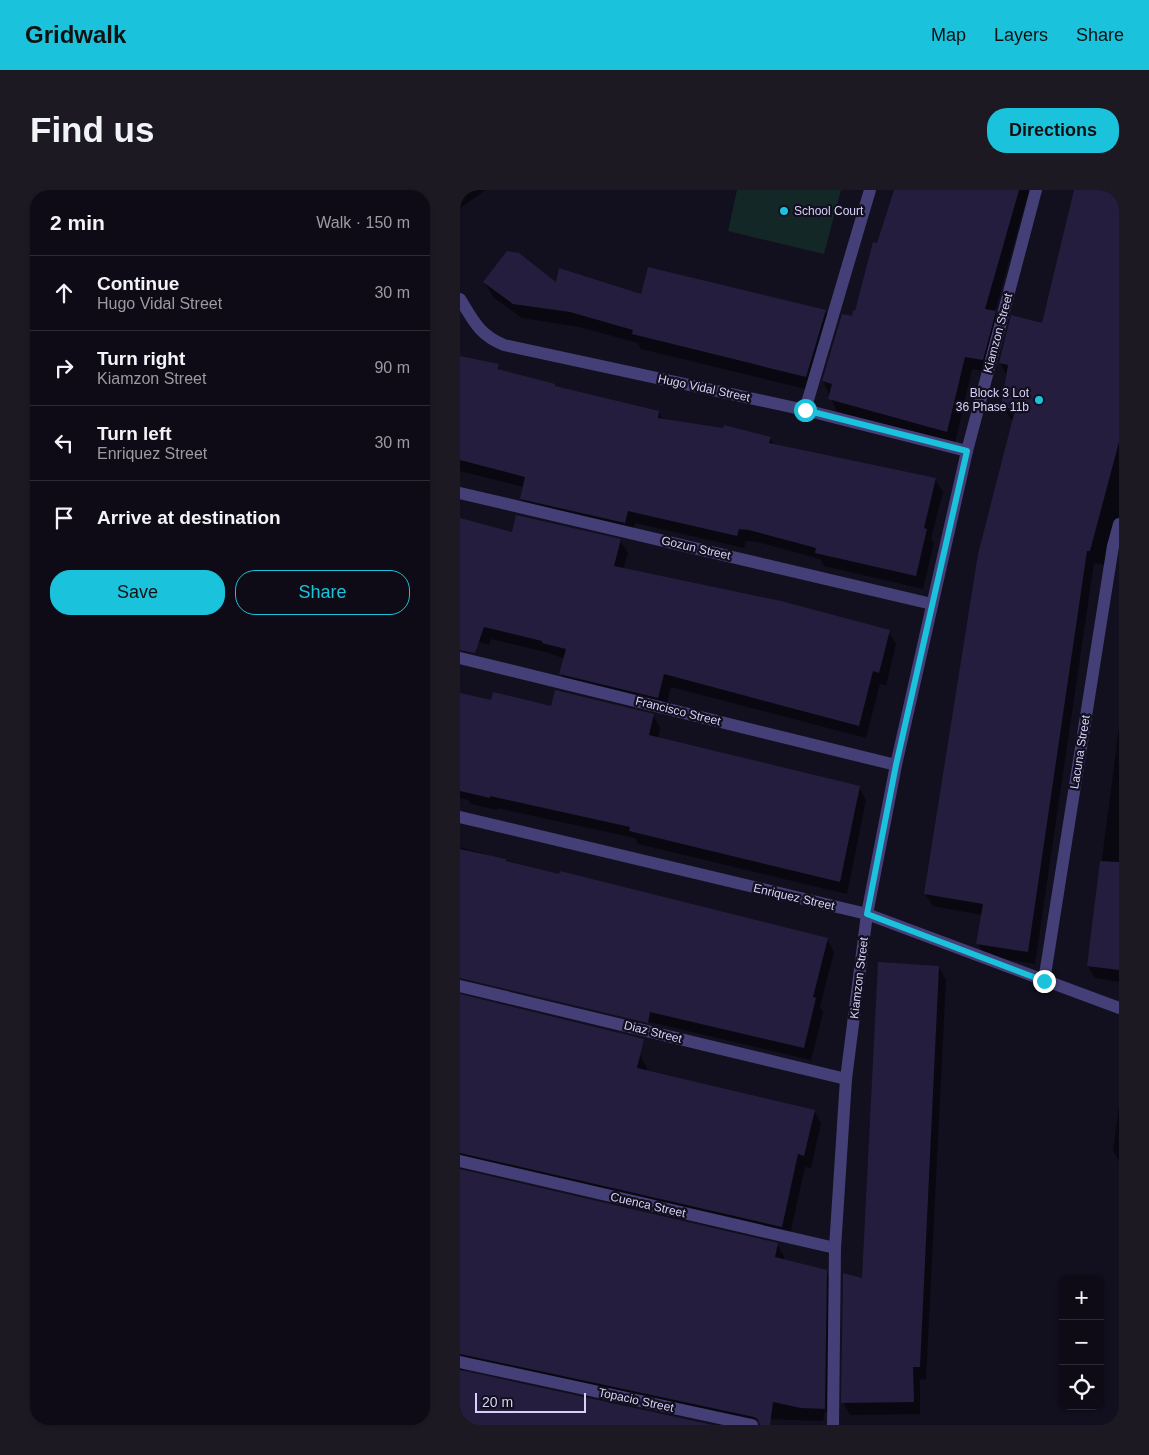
<!DOCTYPE html>
<html lang="en">
<head>
<meta charset="utf-8">
<style>
  :root { --surface:#0e0b16; --page:#1c1923; --text:#f1f3f6; --muted:#9b9ba1; --line:#2e2b35; --accent:#1bc2db }
  body { margin:0; font-family:Arial,sans-serif; background:var(--page); color:var(--text) }
  .controls { position:absolute; right:15px; bottom:15px; display:grid; overflow:hidden; border-radius:10px; box-shadow:0 1px 4px #0004 }
  .controls button { width:45px; height:45px; display:grid; place-items:center; padding:0; border:0; border-bottom:1px solid var(--line); background:var(--surface); color:var(--text); font:25px sans-serif }
  .scale { position:absolute; left:15px; bottom:12px; width:111px; box-sizing:border-box; padding-left:5px; border:2px solid #d7d1f9; border-top:0; font-size:14px; line-height:18px; white-space:nowrap; color:#d7d1f9; -webkit-text-stroke:4px #120f1e; paint-order:stroke }
  .stop { position:absolute; width:15px; height:15px; margin:-11px; border:4px solid #1bc2db; border-radius:50%; background:#fff }
  .stop.end { background:#1bc2db; border-color:#fff; box-shadow:0 1px 5px #0008 }
  .list { margin:0; padding:0; list-style:none }
  h2 { display:flex; justify-content:space-between; align-items:center; height:65px; margin:0; padding:0 20px; font-size:21px }
  h2 small { font-size:16px; font-weight:400; color:var(--muted) }
  .list li { display:grid; grid-template-columns:32px 1fr auto; gap:15px; align-items:center; box-sizing:border-box; height:75px; padding:0 20px; border-top:1px solid var(--line) }
  .list b { display:block; font-size:19px; white-space:nowrap }
  .list p { margin:0; font-size:16px; white-space:nowrap; color:var(--muted) }
  .list em { font-size:16px; font-style:normal; color:var(--muted) }
  .actions { display:flex; gap:10px; padding:15px 20px }
  .actions a { flex:1; padding:11px 0; border:1px solid var(--accent); border-radius:20px; text-align:center; font-size:18px; color:var(--accent) }
  .actions .main { background:var(--accent); color:#111 }
  .icon { flex:none; width:28px; height:28px; fill:none; stroke:currentColor; stroke-width:2; stroke-linecap:round; stroke-linejoin:round }
  .map { position:relative; flex:none; width:659px; height:1235px; overflow:hidden; border-radius:20px }
  header { display:flex; align-items:center; gap:30px; box-sizing:border-box; height:70px; padding:0 25px; background:var(--accent); color:#111 }
  header strong { font-size:24px }
  nav { display:flex; gap:28px; margin-inline-start:auto; font-size:18px }
  .intro { display:flex; align-items:center; justify-content:space-between; box-sizing:border-box; height:120px; padding:0 30px }
  h1 { margin:0; font-size:35px }
  .button { padding:12px 22px; border-radius:20px; background:var(--accent); color:#111; font-size:18px; font-weight:700 }
  main { display:flex; gap:30px; padding:0 30px }
  aside { flex:1; background:var(--surface); border-radius:20px; box-shadow:0 1px 4px #0004 }
  .map>svg:first-child { display:block }
</style>
</head>
<body>
<header>
<strong>Gridwalk</strong>
<nav><a>Map</a><a>Layers</a><a>Share</a></nav>
</header>
<div class="intro"><h1>Find us</h1><a class="button">Directions</a></div>
<main>
<aside>
<h2>2 min<small>Walk · 150 m</small></h2>
<ul class="list">
<li><svg class="icon" aria-label="ahead" viewBox="0 0 24 24"><path d="M12 20V5M6 11l6-6 6 6"/></svg><div><b>Continue</b><p>Hugo Vidal Street</p></div><em>30 m</em></li>
<li><svg class="icon" aria-label="right" viewBox="0 0 24 24"><path d="M7 20v-9h11M14 6l5 5-5 5"/></svg><div><b>Turn right</b><p>Kiamzon Street</p></div><em>90 m</em></li>
<li><svg class="icon" aria-label="left" viewBox="0 0 24 24"><path d="M17 20v-9H6M10 6l-5 5 5 5"/></svg><div><b>Turn left</b><p>Enriquez Street</p></div><em>30 m</em></li>
<li><svg class="icon" aria-label="arrive" viewBox="0 0 24 24"><path d="M6 21V4h12l-3 4 3 4H6"/></svg><div><b>Arrive at destination</b></div></li>
</ul>
<div class="actions"><a class="main">Save</a><a>Share</a></div>
</aside>
<div class="map">
<svg width="659" height="1235" viewBox="0 0 659 1235">
  <rect width="100%" height="100%" fill="#120f1e"/>
  <polygon fill="#132727" points="277,0 381,0 364,64 268,41"/>
  <g fill="#0007">
    <polygon points="0,0 26,0 0,18"/>
    <polygon points="434,0 569,0 535,122 542,135 530,182 512,179 495,253 377,222 363,191 396,122"/>
    <polygon points="615,0 659,0 659,344 651,376 634,373 575,774 525,766 517,753 522,725 473,716 465,704 554,230 550,228 543,216 547,186 540,173 583,134"/>
    <polygon points="25,93 97,94 182,106 365,121 374,136 354,201 181,159 178,153 119,137 62,128 33,107"/>
    <polygon points="0,167 38,175 41,181 96,198 199,223 203,230 310,248 314,255 475,289 483,302 471,349 474,353 463,399 364,376 360,369 297,352 286,351 284,358 175,333 172,346 69,321 61,309 64,297 0,281"/>
    <polygon points="0,330 53,344 160,350 168,363 163,379 429,442 436,454 426,495 420,494 406,548 211,497 205,520 108,497 101,484 105,469 89,463 31,449 29,455 0,445"/>
    <polygon points="0,504 32,512 193,525 200,538 198,549 399,597 406,610 387,704 178,654 175,648 37,618 37,620 11,614 8,610 0,608"/>
    <polygon points="659,538 659,792 635,788 628,776"/>
    <polygon points="0,657 100,686 367,749 374,762 360,817 363,822 351,870 8,789 0,776"/>
    <polygon points="479,777 486,790 466,1190 460,1189 460,1224 390,1225 383,1212"/>
    <polygon points="0,834 180,865 187,878 186,881 354,921 361,933 351,978 345,977 329,1049 1,978 0,981"/>
    <polygon points="659,916 659,971 653,961"/>
    <polygon points="0,981 317,1054 324,1067 324,1071 366,1081 373,1094 368,1225 365,1220 363,1231 243,1227 10,1176 0,1182"/>
  </g>
  <g fill="#251d3d">
    <polygon points="434,0 559,0 525,119 536,121 523,170 505,167 487,242 368,209 372,194 362,191 382,124 392,126 393,120 395,121 413,52 417,53"/>
    <polygon points="614,0 659,0 659,252 630,361 627,361 568,762 516,754 523,714 464,704 518,364 555,220 541,216 548,175 539,173 551,125 582,133"/>
    <polygon points="47,61 59,63 96,92 99,78 181,104 188,77 366,120 346,187 172,144 173,140 110,122 53,114 23,92"/>
    <polygon points="0,166 39,174 38,179 95,194 95,196 199,221 198,228 263,238 264,235 311,247 309,253 476,288 464,338 467,339 456,386 355,363 356,358 289,340 279,339 277,346 168,321 165,333 60,309 65,287 0,270"/>
    <polygon points="56,325 161,349 154,376 321,411 430,440 419,483 413,481 399,536 204,484 198,508 99,484 106,459 82,453 82,451 24,437 15,463 0,460 0,328 52,342"/>
    <polygon points="95,500 194,524 189,545 400,596 380,692 169,641 170,637 30,606 30,608 0,601 0,503 31,510 33,502 91,516"/>
    <polygon points="0,659 46,669 46,671 99,684 100,681 368,748 353,807 356,808 344,858 190,822 188,833 0,788"/>
    <polygon points="640,671 659,672 659,780 627,776"/>
    <polygon points="418,772 479,776 460,1177 453,1177 454,1212 381,1213 383,1083 402,1088"/>
    <polygon points="0,804 184,849 177,878 355,920 344,966 338,964 322,1037 0,963"/>
    <polygon points="0,979 318,1053 315,1067 367,1080 365,1219 341,1218 313,1212 310,1235 300,1235 298,1229 294,1227 0,1164"/>
    <polygon points="0,1180 253,1235 0,1235"/>
  </g>
  <g fill="none" stroke-linecap="round" stroke-linejoin="round">
    <g stroke="#443f77" stroke-width="12">
      <path d="M0 109C13 130 19 145 44 155L345 220 507 261"/>
      <polyline points="345,220 410,0"/>
      <polyline points="0,303 472,414"/>
      <polyline points="0,468 436,575"/>
      <polyline points="0,627 407,724 659,818"/>
      <polyline points="584,791 653,356 659,334"/>
      <polyline points="0,796 386,889"/>
      <polyline points="0,971 375,1058"/>
      <polyline points="0,1172 292,1235"/>
      <polyline points="373,1235 375,1058 386,889 407,724 436,575 507,261 576,0"/>
    </g>
  </g>
  <g fill="none" stroke-linecap="round" stroke-linejoin="round">
    <polyline stroke="#1bc2db" stroke-width="6" points="345,220 507,261 436,575 407,724 584,791"/>
  </g>
  <g fill="#1bc2db" stroke="#120f1e" stroke-width="2">
    <circle cx="324" cy="21" r="5"/>
    <circle cx="579" cy="210" r="5"/>
  </g>
  <g text-anchor="middle" dominant-baseline="central" stroke-width="4.5" stroke-linejoin="round" paint-order="stroke">
    <g font-size="12" fill="#d7d1f9" stroke="#120f1e" text-anchor="start">
      <text x="334" y="21">School Court</text>
      <text x="569" y="203" text-anchor="end">Block 3 Lot<tspan x="569" dy="14">36 Phase 11b</tspan></text>
    </g>
    <g font-size="12" fill="#d7d1f9" stroke="#120f1e">
      <text transform="translate(538 143) rotate(-75)">Kiamzon Street</text>
      <text transform="translate(244 198) rotate(12)">Hugo Vidal Street</text>
      <text transform="translate(236 358) rotate(13)">Gozun Street</text>
      <text transform="translate(218 521) rotate(14)">Francisco Street</text>
      <text transform="translate(620 562) rotate(-81)">Lacuna Street</text>
      <text transform="translate(334 707) rotate(13)">Enriquez Street</text>
      <text transform="translate(399 788) rotate(-83)">Kiamzon Street</text>
      <text transform="translate(193 842) rotate(14)">Diaz Street</text>
      <text transform="translate(188 1015) rotate(13)">Cuenca Street</text>
      <text transform="translate(176 1210) rotate(12)">Topacio Street</text>
    </g>
  </g>
</svg>
<div class="controls">
<button>+</button>
<button>−</button>
<button><svg class="icon" aria-label="locate" viewBox="0 0 24 24"><circle cx="12" cy="12" r="6"/><path d="M12 2v4M12 18v4M2 12h4M18 12h4"/></svg></button>
</div>
<div class="scale">20 m</div>
<div class="stop" style="left:345px;top:220px"></div>
<div class="stop end" style="left:584px;top:791px"></div>
</div>
</main>
</body>
</html>
